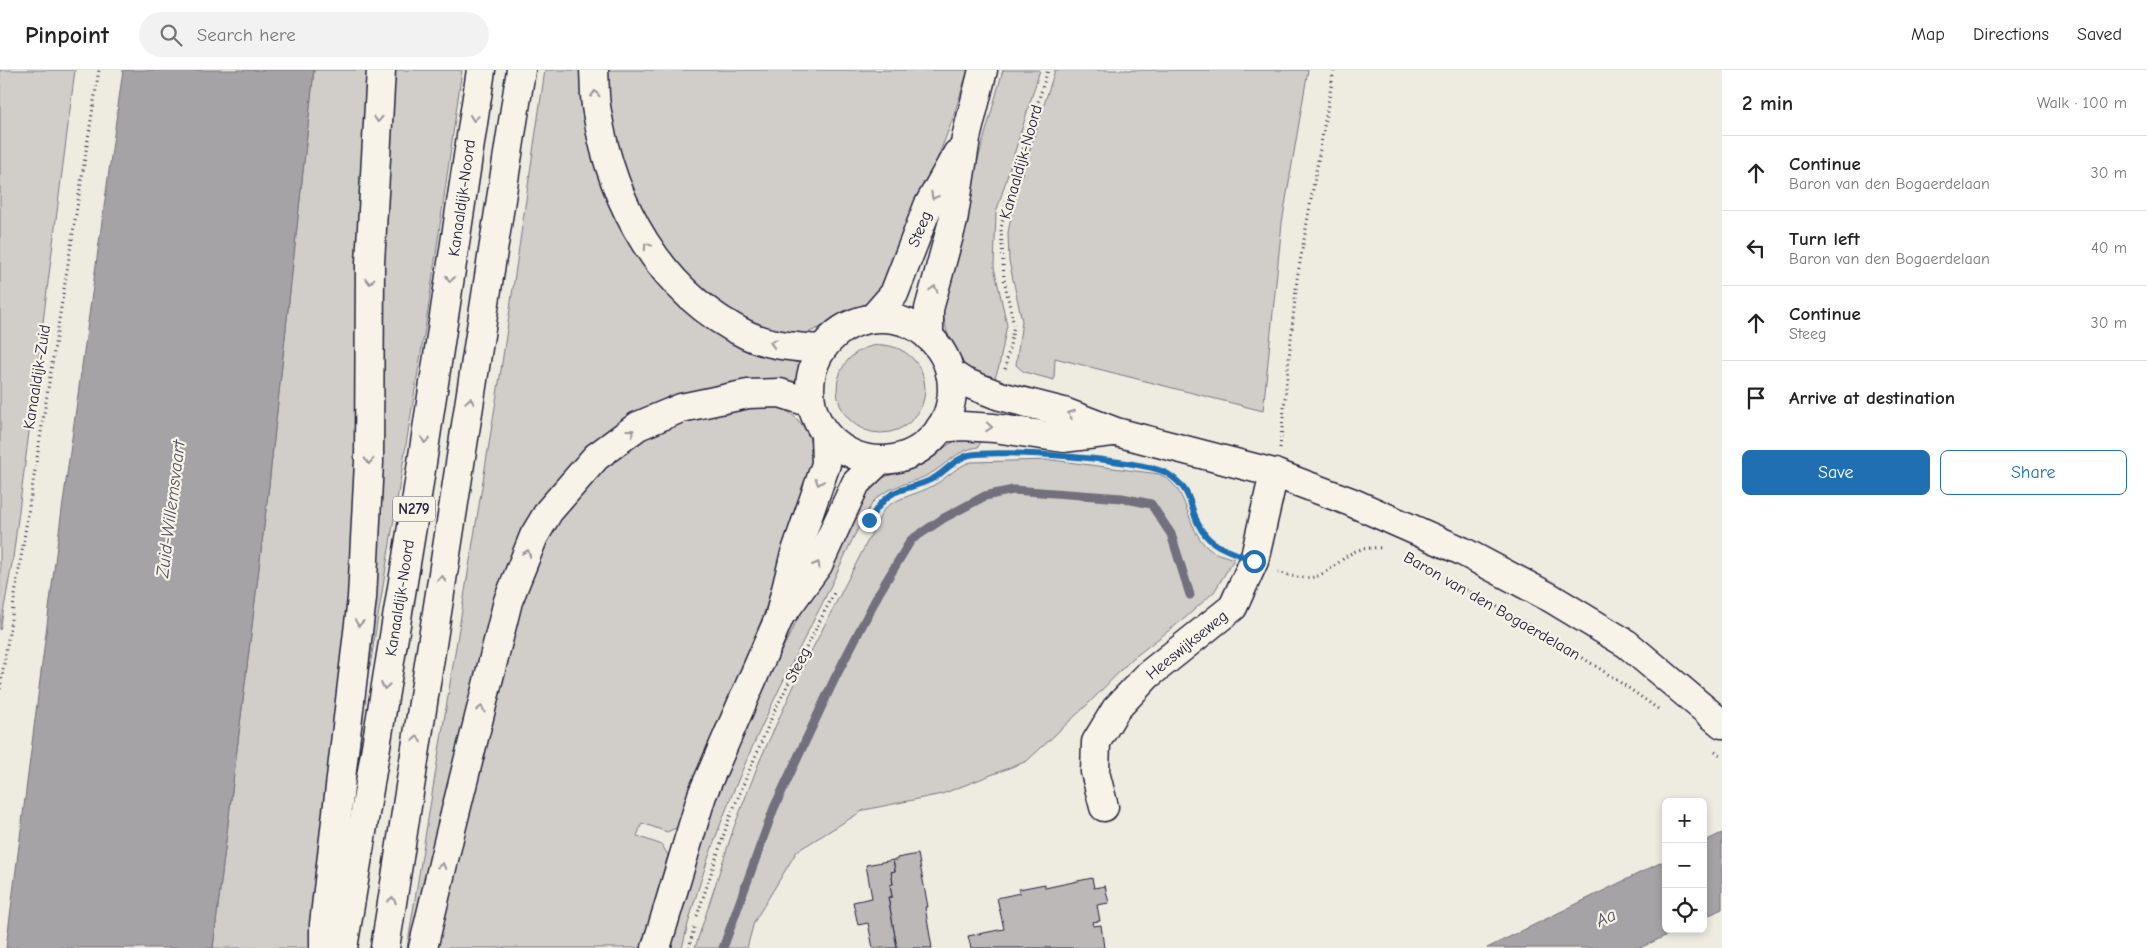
<!DOCTYPE html>
<html lang="en">
<head>
<meta charset="utf-8">
<style>
  :root { --surface:#fff; --page:#f2f2f2; --text:#222; --muted:#767676; --line:#e0e0e0; --accent:#1f6fb2 }
  body { margin:0; font-family:"Comic Neue",sans-serif; background:var(--page); color:var(--text) }
  .controls { position:absolute; right:15px; bottom:15px; display:grid; overflow:hidden; border-radius:8px; box-shadow:0 2px 8px #0003 }
  .controls button { width:45px; height:45px; display:grid; place-items:center; padding:0; border:0; border-bottom:1px solid var(--line); background:var(--surface); color:var(--text); font:25px sans-serif }
  .stop { position:absolute; width:15px; height:15px; margin:-11px; border:4px solid #1f6fb2; border-radius:50%; background:#fff }
  .stop.end { background:#1f6fb2; border-color:#fff; box-shadow:0 1px 5px #0008 }
  .list { margin:0; padding:0; list-style:none }
  h2 { display:flex; justify-content:space-between; align-items:center; height:65px; margin:0; padding:0 20px; font-size:21px }
  h2 small { font-size:16px; font-weight:400; color:var(--muted) }
  .list li { display:grid; grid-template-columns:32px 1fr auto; gap:15px; align-items:center; box-sizing:border-box; height:75px; padding:0 20px; border-top:1px solid var(--line) }
  .list b { display:block; font-size:19px; white-space:nowrap }
  .list p { margin:0; font-size:16px; white-space:nowrap; color:var(--muted) }
  .list em { font-size:16px; font-style:normal; color:var(--muted) }
  .actions { display:flex; gap:10px; padding:15px 20px }
  .actions a { flex:1; padding:11px 0; border:1px solid var(--accent); border-radius:8px; text-align:center; font-size:18px; color:var(--accent) }
  .actions .main { background:var(--accent); color:#fff }
  .icon { flex:none; width:28px; height:28px; fill:none; stroke:currentColor; stroke-width:2; stroke-linecap:round; stroke-linejoin:round }
  .map { position:relative; flex:none; width:1722px; height:878px; overflow:hidden }
  header { display:flex; align-items:center; gap:30px; box-sizing:border-box; height:70px; padding:0 25px; background:var(--surface); border-bottom:1px solid var(--line) }
  header strong { font-size:24px }
  nav { display:flex; gap:28px; margin-inline-start:auto; font-size:18px }
  .search { width:350px; height:45px; background:var(--page); display:flex; align-items:center; gap:12px; box-sizing:border-box; padding:0 18px; border-radius:28px; color:var(--muted); font-size:19px }
  main { display:flex }
  aside { flex:1; background:var(--surface) }
  .map>svg:first-child { display:block }
</style>
</head>
<body>
<header>
<strong>Pinpoint</strong>
<div class="search"><svg class="icon" aria-label="search" viewBox="0 0 24 24"><circle cx="10" cy="10" r="6"/><path d="M15 15l6 6"/></svg>Search here</div>
<nav><a>Map</a><a>Directions</a><a>Saved</a></nav>
</header>
<main>
<div class="map">
<svg width="1722" height="878" viewBox="0 0 1722 878">
  <rect width="100%" height="100%" fill="#eeebe1"/>
  <filter id="ink" filterUnits="userSpaceOnUse"><feTurbulence type="fractalNoise" baseFrequency=".02" numOctaves="2"/><feDisplacementMap in="SourceGraphic" scale="10" xChannelSelector="R" yChannelSelector="G"/><feConvolveMatrix kernelMatrix="1 2 1 2 8 2 1 2 1" color-interpolation-filters="sRGB"/></filter>
  <g filter="url(#ink)">
    <g fill="#d1cdc9" stroke="#7a7882">
      <polygon points="0,0 75,0 13,488 0,560"/>
      <polygon points="314,0 372,0 354,505 311,878 213,878 269,415"/>
      <polygon points="389,0 462,0 428,240 370,596 366,596 380,183"/>
      <polygon points="545,0 585,0 623,159 780,288 801,294 798,314 752,313 724,316 552,422 415,878 407,878 501,300"/>
      <polygon points="604,0 968,0 952,51 889,214 869,233 843,243 821,257 805,264 778,263 734,245 686,208 640,143 614,73"/>
      <polygon points="1003,0 1040,0 996,143 994,197 1007,255 999,296 993,314 966,298 948,266 942,241 961,151"/>
      <polygon points="1055,0 1308,0 1282,153 1263,341 1055,288 1054,310 1024,302 1016,295 1022,251 1009,191 1008,163 1014,129"/>
      <circle cx="881" cy="319" r="44"/>
      <path d="M776 336C800 345 812 364 813 389L786 480 752 577 678 757 667 762 642 753 637 766 662 775 668 785 642 878H434L486 649 533 494 565 439 602 396 656 360 730 337Z"/>
      <path d="M983 368 978 377C954 381 947 395 928 405 908 415 889 415 873 432 853 464 839 500 822 534 765 644 711 757 682 878H667C688 810 708 743 737 677 773 591 819 509 862 426L879 409 916 396 953 372 964 369Z"/>
      <path d="M1052 390 1159 404C1191 418 1184 458 1209 479 1215 484 1226 486 1234 489L1214 522 1185 548 1132 589 1089 633 1027 691 942 724 864 740 797 781 754 852 747 878H695L734 757 760 690 798 607 884 439C899 426 918 425 934 415 947 408 957 396 971 392Z"/>
    </g>
    <g fill="#a6a3a6" stroke="#716f7b">
      <polygon points="123,0 314,0 269,415 213,878 6,878 57,476"/>
      <polygon points="1722,763 1722,839 1703,848 1703,772"/>
      <polygon points="1666,790 1666,859 1680,859 1640,878 1487,878"/>
    </g>
    <g fill="none" stroke-linecap="round" stroke-linejoin="round">
      <polyline stroke="#716f7b" stroke-width="9" points="723,878 774,738 835,608 879,523 911,470 944,448 985,426 1013,420 1122,428 1151,434 1171,464 1190,525"/>
    </g>
    <g fill="#bbb8b7" stroke="#22223b">
      <polygon points="918,784 928,837 925,837 932,878 897,878 888,827 892,827 890,815 893,814 891,802 895,801 893,790 897,790 897,788"/>
      <polygon points="893,790 895,801 891,802 893,814 890,815 892,827 888,827 897,878 873,878 868,853 858,855 853,832 872,828 866,795"/>
      <polygon points="1092,808 1094,818 1105,816 1109,833 1097,835 1100,851 1092,852 1093,856 1101,855 1104,878 971,878 968,866 1004,859 997,828 1020,823 1019,819 1045,814 1045,818"/>
    </g>
    <g fill="none" stroke-linecap="round" stroke-linejoin="round">
      <g stroke="#22223b" stroke-width="31">
        <g id="minor">
          <polyline points="786,539 818,495 856,413 879,391"/>
          <polyline points="1104,737 1095,702 1096,672 1116,639 1148,605 1233,537 1254,491 1274,403"/>
          <polyline points="656,878 702,725 779,548 794,487 826,394 825,365"/>
        </g>
      </g>
      <g stroke="#22223b" stroke-width="31">
        <g id="major">
          <circle cx="881" cy="319" r="71"/>
          <polyline points="873,248 894,224 928,136 957,84"/>
          <polyline points="929,267 929,239 953,151 966,68 983,0"/>
          <polyline points="950,303 964,312 1000,326 1064,342 1116,362 1274,403 1351,432 1462,481 1551,528 1627,574 1722,654"/>
          <polyline points="940,358 962,356 994,358 1063,368 1112,362"/>
        </g>
      </g>
      <g stroke="#22223b" stroke-width="31">
        <g id="highway">
          <path d="M594 0C595 14 594 28 597 42 612 134 660 223 747 265 770 276 797 277 821 279"/>
          <polyline points="324,878 324,854 362,528 369,392 370,193 381,0"/>
          <polyline points="343,878 417,426 481,0"/>
          <polyline points="385,878 521,0"/>
          <polyline points="423,878 450,764 508,531 534,466 549,441 596,387 638,356 681,338 748,324 780,323 811,333"/>
        </g>
      </g>
      <g stroke="#22223b" stroke-width="3" stroke-dasharray="1 4" stroke-linecap="butt">
        <polyline points="1005,299 1014,256 1004,209 1001,159 1006,134 1048,0"/>
        <polyline points="1280,378 1297,209 1334,0"/>
        <path d="M1173 407C1204 429 1184 462 1229 480"/>
        <path d="M878 438C892 418 916 420 935 407 947 400 954 391 968 386"/>
        <path d="M1422 496C1503 539 1583 584 1658 639"/>
        <path d="M1278 502C1290 506 1308 511 1320 505 1347 491 1346 476 1382 478"/>
        <polyline points="0,619 99,0"/>
        <polyline points="1715,681 1722,686"/>
        <polyline points="697,846 729,749 774,642 834,523"/>
        <polyline points="689,878 695,854"/>
      </g>
      <use href="#minor" stroke="#f7f3e8" stroke-width="28"/>
      <use href="#major" stroke="#f7f3e8" stroke-width="28"/>
      <use href="#highway" stroke="#f7f3e8" stroke-width="28"/>
    </g>
    <defs><path id="oneway-chevron" d="M-2-3.5L2.5 0L-2 3.5" fill="none" stroke-width="1.6" stroke-linecap="round" stroke-linejoin="round" transform="scale(1.25)"/></defs>
    <g stroke="#97959a">
      <use href="#oneway-chevron" transform="translate(595 24) rotate(-93)"/>
      <use href="#oneway-chevron" transform="translate(474 48) rotate(98)"/>
      <use href="#oneway-chevron" transform="translate(378 49) rotate(93)"/>
      <use href="#oneway-chevron" transform="translate(934 126) rotate(119)"/>
      <use href="#oneway-chevron" transform="translate(647 176) rotate(-124)"/>
      <use href="#oneway-chevron" transform="translate(450 209) rotate(99)"/>
      <use href="#oneway-chevron" transform="translate(370 211) rotate(90)"/>
      <use href="#oneway-chevron" transform="translate(934 219) rotate(-75)"/>
      <use href="#oneway-chevron" transform="translate(773 273) rotate(-164)"/>
      <use href="#oneway-chevron" transform="translate(470 331) rotate(-81)"/>
      <use href="#oneway-chevron" transform="translate(1071 344) rotate(-160)"/>
      <use href="#oneway-chevron" transform="translate(989 357) rotate(4)"/>
      <use href="#oneway-chevron" transform="translate(631 362) rotate(-36)"/>
      <use href="#oneway-chevron" transform="translate(425 370) rotate(99)"/>
      <use href="#oneway-chevron" transform="translate(369 391) rotate(92)"/>
      <use href="#oneway-chevron" transform="translate(819 412) rotate(109)"/>
      <use href="#oneway-chevron" transform="translate(527 483) rotate(-69)"/>
      <use href="#oneway-chevron" transform="translate(817 495) rotate(-60)"/>
      <use href="#oneway-chevron" transform="translate(442 509) rotate(-81)"/>
      <use href="#oneway-chevron" transform="translate(359 553) rotate(97)"/>
      <use href="#oneway-chevron" transform="translate(385 616) rotate(99)"/>
      <use href="#oneway-chevron" transform="translate(481 639) rotate(-76)"/>
      <use href="#oneway-chevron" transform="translate(417 669) rotate(-81)"/>
      <use href="#oneway-chevron" transform="translate(442 796) rotate(-77)"/>
      <use href="#oneway-chevron" transform="translate(392 830) rotate(-81)"/>
    </g>
  </g>
  <g fill="none" stroke-linecap="round" stroke-linejoin="round" filter="url(#ink)">
    <path stroke="#1f6fb2" stroke-width="6" d="M869 450C877 438 885 426 898 421 911 416 922 415 934 408 946 401 954 389 969 385 997 379 1146 389 1168 404 1198 423 1187 446 1207 467 1218 479 1239 484 1254 491"/>
  </g>
  <g text-anchor="middle" dominant-baseline="central" stroke-width="4.5" stroke-linejoin="round" paint-order="stroke">
    <rect fill="#f7f3e8" stroke="#62616f" stroke-width="1" x="393" y="426.5" width="42" height="25" rx="4"/>
    <g font-size="15" font-weight="bold" fill="#22223b">
      <text x="414" y="439">N279</text>
    </g>
    <g font-size="16" fill="#22223b" stroke="#f7f3e8">
      <text transform="translate(1021 92) rotate(-74)">Kanaaldijk-Noord</text>
      <text transform="translate(462 128) rotate(-82)">Kanaaldijk-Noord</text>
      <text transform="translate(920 159) rotate(-68)">Steeg</text>
      <text transform="translate(37 307) rotate(-81)">Kanaaldijk-Zuid</text>
      <text transform="translate(400 528) rotate(-81)">Kanaaldijk-Noord</text>
      <text transform="translate(1492 536) rotate(30)">Baron van den Bogaerdelaan</text>
      <text transform="translate(1187 575) rotate(-39)">Heeswijkseweg</text>
      <text transform="translate(798 595) rotate(-63)">Steeg</text>
    </g>
    <g font-size="18" font-style="italic" fill="#504f60" stroke="#f7f3e8">
      <text transform="translate(171 439) rotate(-83)">Zuid-Willemsvaart</text>
      <text transform="translate(1606 848) rotate(-26)">Aa</text>
    </g>
  </g>
</svg>
<div class="controls">
<button>+</button>
<button>−</button>
<button><svg class="icon" aria-label="locate" viewBox="0 0 24 24"><circle cx="12" cy="12" r="6"/><path d="M12 2v4M12 18v4M2 12h4M18 12h4"/></svg></button>
</div>
<div class="stop" style="left:1254px;top:491px"></div>
<div class="stop end" style="left:869px;top:450px"></div>
</div>
<aside>
<h2>2 min<small>Walk · 100 m</small></h2>
<ul class="list">
<li><svg class="icon" aria-label="ahead" viewBox="0 0 24 24"><path d="M12 20V5M6 11l6-6 6 6"/></svg><div><b>Continue</b><p>Baron van den Bogaerdelaan</p></div><em>30 m</em></li>
<li><svg class="icon" aria-label="left" viewBox="0 0 24 24"><path d="M17 20v-9H6M10 6l-5 5 5 5"/></svg><div><b>Turn left</b><p>Baron van den Bogaerdelaan</p></div><em>40 m</em></li>
<li><svg class="icon" aria-label="ahead" viewBox="0 0 24 24"><path d="M12 20V5M6 11l6-6 6 6"/></svg><div><b>Continue</b><p>Steeg</p></div><em>30 m</em></li>
<li><svg class="icon" aria-label="arrive" viewBox="0 0 24 24"><path d="M6 21V4h12l-3 4 3 4H6"/></svg><div><b>Arrive at destination</b></div></li>
</ul>
<div class="actions"><a class="main">Save</a><a>Share</a></div>
</aside>
</main>
</body>
</html>
